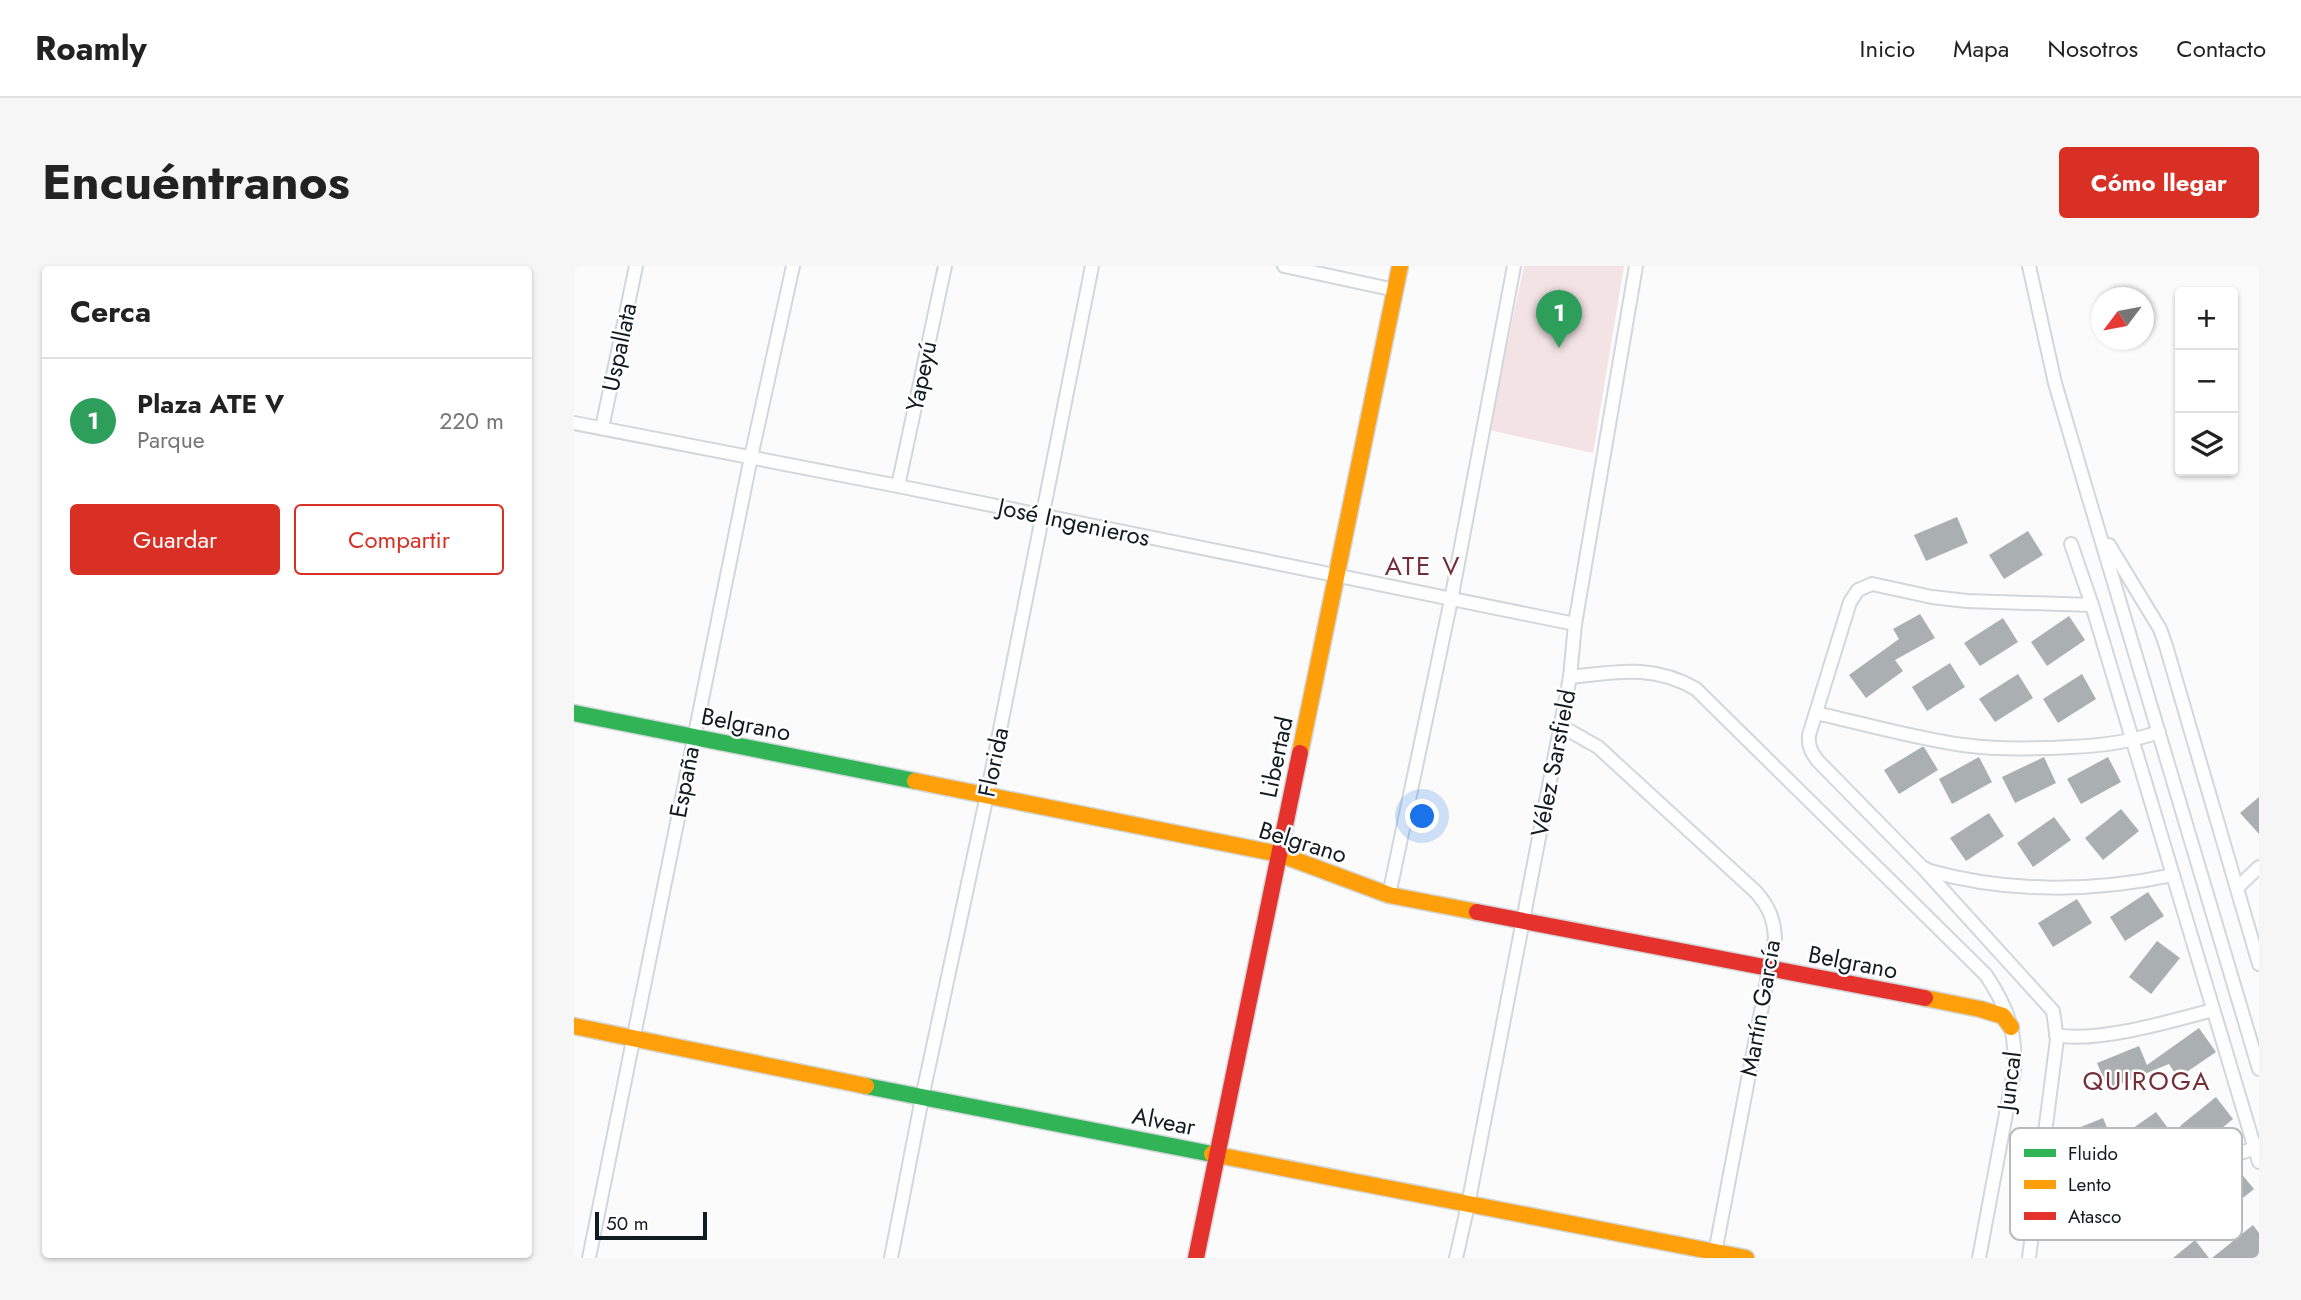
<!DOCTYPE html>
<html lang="es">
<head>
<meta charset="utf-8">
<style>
  :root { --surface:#fff; --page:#f6f6f6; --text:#222; --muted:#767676; --line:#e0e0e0; --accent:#d93025 }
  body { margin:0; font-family:Jost,sans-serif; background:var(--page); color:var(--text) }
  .controls { position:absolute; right:21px; top:21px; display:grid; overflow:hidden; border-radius:7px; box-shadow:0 2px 5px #0004 }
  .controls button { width:63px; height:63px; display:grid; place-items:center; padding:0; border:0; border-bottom:2px solid var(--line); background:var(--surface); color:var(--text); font:35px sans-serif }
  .compass { position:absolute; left:1517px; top:21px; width:63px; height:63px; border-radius:50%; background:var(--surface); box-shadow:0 2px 5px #0004; rotate:238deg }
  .scale { position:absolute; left:21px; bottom:18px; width:112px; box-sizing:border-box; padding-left:7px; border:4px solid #101b22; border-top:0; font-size:19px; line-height:24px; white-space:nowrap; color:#101b22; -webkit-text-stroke:5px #fff; paint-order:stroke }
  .you { position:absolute; left:849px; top:551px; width:24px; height:24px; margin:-18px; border:5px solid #fff; border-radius:50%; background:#1a73e8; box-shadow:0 0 0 10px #1a73e833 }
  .badge { display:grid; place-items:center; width:46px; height:46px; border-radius:50%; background:var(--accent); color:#fff; font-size:23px; font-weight:700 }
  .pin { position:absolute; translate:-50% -58px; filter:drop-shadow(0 2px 4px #0008) }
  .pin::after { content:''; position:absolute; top:37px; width:24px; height:21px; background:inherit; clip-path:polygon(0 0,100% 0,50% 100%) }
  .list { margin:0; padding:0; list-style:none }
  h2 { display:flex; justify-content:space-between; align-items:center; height:91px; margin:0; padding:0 28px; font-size:30px }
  h2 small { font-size:23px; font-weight:400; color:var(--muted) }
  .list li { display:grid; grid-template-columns:46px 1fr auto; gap:21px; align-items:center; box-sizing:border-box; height:126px; padding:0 28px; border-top:2px solid var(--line) }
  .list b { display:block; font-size:26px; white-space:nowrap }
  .list p { margin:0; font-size:23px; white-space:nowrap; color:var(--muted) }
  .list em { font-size:23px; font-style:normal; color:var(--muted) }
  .actions { display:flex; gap:14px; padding:21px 28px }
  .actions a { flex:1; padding:16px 0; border:2px solid var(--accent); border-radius:7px; text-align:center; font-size:24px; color:var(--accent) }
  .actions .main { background:var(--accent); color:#fff }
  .icon { flex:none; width:38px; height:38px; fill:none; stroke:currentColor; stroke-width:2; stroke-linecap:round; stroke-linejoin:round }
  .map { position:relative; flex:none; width:1685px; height:992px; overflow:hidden; border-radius:7px }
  header { display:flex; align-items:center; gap:42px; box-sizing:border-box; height:98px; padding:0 35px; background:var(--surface); border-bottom:2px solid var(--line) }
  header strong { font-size:33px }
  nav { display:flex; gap:38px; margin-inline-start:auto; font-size:24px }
  .intro { display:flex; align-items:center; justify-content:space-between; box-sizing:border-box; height:168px; padding:0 42px }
  h1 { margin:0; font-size:49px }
  .button { padding:18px 32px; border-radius:7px; background:var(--accent); color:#fff; font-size:24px; font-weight:700 }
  main { display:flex; gap:42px; padding:0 42px }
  aside { flex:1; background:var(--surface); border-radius:7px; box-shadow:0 2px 5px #0004 }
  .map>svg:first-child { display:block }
</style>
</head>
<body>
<header>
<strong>Roamly</strong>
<nav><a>Inicio</a><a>Mapa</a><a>Nosotros</a><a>Contacto</a></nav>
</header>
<div class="intro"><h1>Encuéntranos</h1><a class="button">Cómo llegar</a></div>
<main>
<aside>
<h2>Cerca<small></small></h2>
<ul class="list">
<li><span class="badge" style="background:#2e9e5b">1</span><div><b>Plaza ATE V</b><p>Parque</p></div><em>220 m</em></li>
</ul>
<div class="actions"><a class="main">Guardar</a><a>Compartir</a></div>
</aside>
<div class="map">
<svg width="1685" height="992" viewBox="0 0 1685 992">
  <rect width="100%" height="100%" fill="#fbfbfb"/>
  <polygon fill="#f3e3e4" points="950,0 1050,0 1019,187 915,164"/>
  <g fill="#aaafb2">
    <polygon points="1383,251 1394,277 1352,295 1340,269"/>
    <polygon points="1454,265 1469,289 1430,313 1415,289"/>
    <polygon points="1346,348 1361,372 1321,394 1329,405 1292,432 1275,409 1325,373 1319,363"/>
    <polygon points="1495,350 1511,374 1473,400 1457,376"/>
    <polygon points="1429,352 1444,376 1406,400 1390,377"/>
    <polygon points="1376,397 1391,421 1353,445 1338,421"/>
    <polygon points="1444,408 1459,432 1421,456 1405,433"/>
    <polygon points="1508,408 1522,433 1484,457 1469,433"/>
    <polygon points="1348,481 1350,481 1364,504 1325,528 1310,504"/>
    <polygon points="1405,491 1418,516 1378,538 1365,513"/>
    <polygon points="1470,491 1482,517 1441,537 1428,511"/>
    <polygon points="1534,491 1547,516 1507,538 1493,513"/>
    <polygon points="1685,531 1685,568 1666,547"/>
    <polygon points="1547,543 1565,565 1529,594 1511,572"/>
    <polygon points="1415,547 1430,570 1392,595 1376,572"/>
    <polygon points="1480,551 1497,574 1459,601 1443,577"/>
    <polygon points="1574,626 1590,650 1551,675 1536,651"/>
    <polygon points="1503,633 1518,657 1479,681 1464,657"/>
    <polygon points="1583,675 1606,692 1577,728 1555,711"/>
    <polygon points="1625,762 1642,786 1604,812 1595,798 1534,823 1523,797 1565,780 1573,799"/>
    <polygon points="1642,831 1659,853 1624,882 1606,860"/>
    <polygon points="1582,846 1599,869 1561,896 1545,872"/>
    <polygon points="1529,852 1540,878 1498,896 1487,869"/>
    <polygon points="1662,901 1680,923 1644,952 1627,930"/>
    <polygon points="1679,959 1685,967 1685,992 1638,992"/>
    <polygon points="1621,974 1635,992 1599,992"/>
  </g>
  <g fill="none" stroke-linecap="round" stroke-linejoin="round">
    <g stroke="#d2d7db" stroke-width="16">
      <g id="street">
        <polyline points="710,0 821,24"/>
        <polyline points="1455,0 1481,117 1510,216 1685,803"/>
        <polyline points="0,157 324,220 1001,358"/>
        <polyline points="28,162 62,0"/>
        <polyline points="324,220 371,0"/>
        <polyline points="1497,278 1518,339 1685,896"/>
        <polyline points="1535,279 1586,363 1592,380 1685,698"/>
        <path d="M1518 339 1393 335 1358 331 1298 318 1284 324 1276 336 1235 469C1234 480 1237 486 1244 495L1348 601 1356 605C1434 627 1520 626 1599 609"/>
        <path d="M996 411C1043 406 1079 398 1122 423L1412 709C1433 741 1443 766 1440 805L1405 992"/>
        <path d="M1242 447C1291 458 1339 472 1389 479 1425 484 1460 483 1496 481 1527 480 1556 476 1585 466"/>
        <path d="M987 460 1024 481 1182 626C1195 641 1200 653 1201 672L1140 992"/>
        <polyline points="1350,603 1479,745 1483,773 1455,992"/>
        <polyline points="1663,622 1685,601"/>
        <polyline points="815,629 877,334 940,0"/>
        <path d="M1482 769C1522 777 1599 755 1639 744"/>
        <path d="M1465 915C1485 915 1506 917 1526 916 1579 913 1631 900 1681 882"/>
        <polyline points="15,992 177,191 219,0"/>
        <polyline points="317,992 348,832 413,529 518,0"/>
        <polyline points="882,992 894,939 996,411 1001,358 1062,0"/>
      </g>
    </g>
    <g stroke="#d2d7db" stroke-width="19">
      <g id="fast">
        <polyline points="0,447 341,515"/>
        <polyline points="292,820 638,888"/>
      </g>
    </g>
    <g stroke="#d2d7db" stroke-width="19">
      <g id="slow">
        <polyline points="726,487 826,0"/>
        <polyline points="341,515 705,588 815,629 903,646"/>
        <polyline points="1351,732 1406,743 1429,750 1437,761"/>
        <polyline points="0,760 292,820"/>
        <polyline points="638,888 1172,992"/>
      </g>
    </g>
    <g stroke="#d2d7db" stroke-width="19">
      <g id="jam">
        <polyline points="903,646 1351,732"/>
        <polyline points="622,992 726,487"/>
      </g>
    </g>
    <use href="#street" stroke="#fefefe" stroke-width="12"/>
    <use href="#fast" stroke="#30b455" stroke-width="16"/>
    <use href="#slow" stroke="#ff9f0a" stroke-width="16"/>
    <use href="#jam" stroke="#e5322d" stroke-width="16"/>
  </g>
  <g text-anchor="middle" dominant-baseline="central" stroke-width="5" stroke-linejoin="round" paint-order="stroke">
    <g font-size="24" fill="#101b22" stroke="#fff">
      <text transform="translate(45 81) rotate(-78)">Uspallata</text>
      <text transform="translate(347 110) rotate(-78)">Yapeyú</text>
      <text transform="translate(500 256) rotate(12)">José Ingenieros</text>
      <text transform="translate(172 458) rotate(11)">Belgrano</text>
      <text transform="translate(702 491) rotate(-78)">Libertad</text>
      <text transform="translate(419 496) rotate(-78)">Florida</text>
      <text transform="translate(979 497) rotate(-79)">Vélez Sarsfield</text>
      <text transform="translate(110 516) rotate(-79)">España</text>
      <text transform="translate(729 576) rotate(17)">Belgrano</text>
      <text transform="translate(1279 696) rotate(11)">Belgrano</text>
      <text transform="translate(1186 742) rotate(-80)">Martín García</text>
      <text transform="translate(1435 815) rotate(-83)">Juncal</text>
      <text transform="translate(590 855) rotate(11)">Alvear</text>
    </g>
    <g font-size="26" letter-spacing="2" fill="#752e38" stroke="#fff">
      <text x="849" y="300">ATE V</text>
      <text x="1573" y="815">QUIROGA</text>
    </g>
  </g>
  <rect x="1436" y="862" width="232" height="112" rx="10" fill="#fff" stroke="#b7bbbd" stroke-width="2"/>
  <rect x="1450" y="883" width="32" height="8" fill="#30b455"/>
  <rect x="1450" y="914" width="32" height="9" fill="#ff9f0a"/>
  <rect x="1450" y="946" width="32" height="8" fill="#e5322d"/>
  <g font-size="19" fill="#101b22">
    <text x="1494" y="894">Fluido</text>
    <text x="1494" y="925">Lento</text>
    <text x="1494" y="957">Atasco</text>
  </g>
</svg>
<div class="controls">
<button>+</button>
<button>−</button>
<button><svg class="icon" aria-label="layers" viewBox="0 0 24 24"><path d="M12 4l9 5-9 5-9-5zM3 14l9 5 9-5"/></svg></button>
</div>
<svg class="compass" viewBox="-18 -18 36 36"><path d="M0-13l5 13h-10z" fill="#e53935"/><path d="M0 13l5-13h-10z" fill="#767676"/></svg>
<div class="scale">50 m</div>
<div class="you"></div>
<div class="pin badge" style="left:985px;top:82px;background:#2e9e5b">1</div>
</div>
</main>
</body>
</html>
